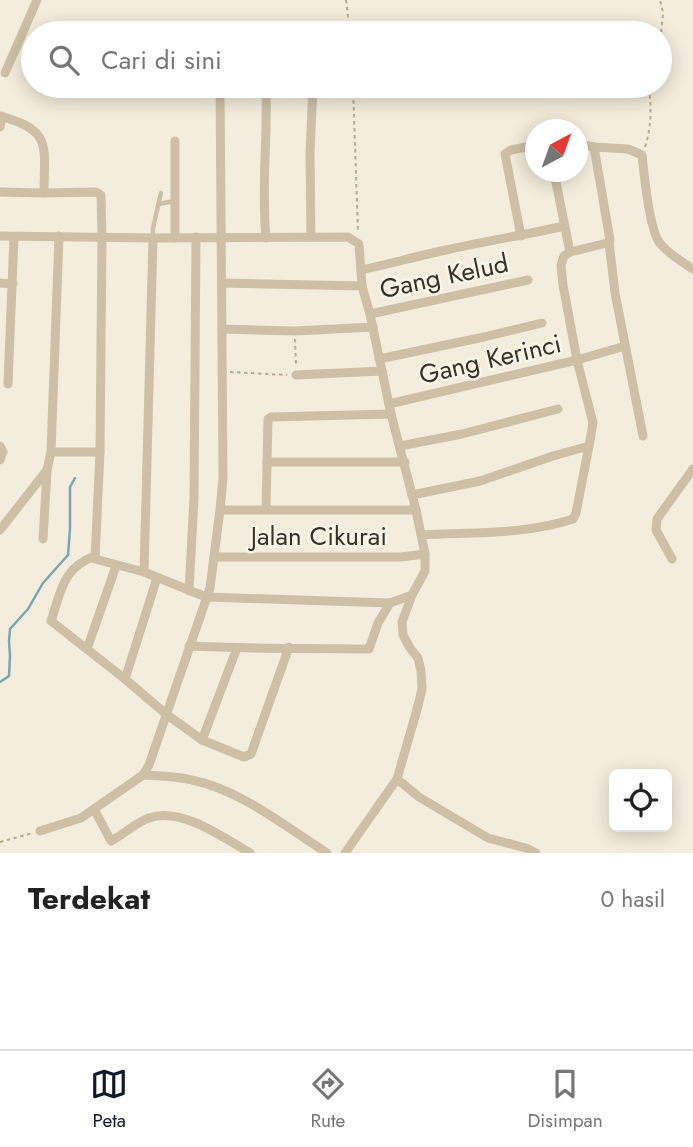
<!DOCTYPE html>
<html lang="id">
<head>
<meta charset="utf-8">
<style>
  :root { --surface:#fff; --page:#f2f2f2; --text:#222; --muted:#767676; --line:#e0e0e0; --accent:#111827 }
  body { margin:0; font-family:Jost,sans-serif; background:var(--page); color:var(--text) }
  .controls { position:absolute; right:21px; bottom:21px; display:grid; overflow:hidden; border-radius:10px; box-shadow:0 4px 18px #0003 }
  .controls button { width:63px; height:63px; display:grid; place-items:center; padding:0; border:0; border-bottom:2px solid var(--line); background:var(--surface); color:var(--text); font:35px sans-serif }
  .compass { position:absolute; left:525px; top:119px; width:63px; height:63px; border-radius:50%; background:var(--surface); box-shadow:0 4px 18px #0003; rotate:41deg }
  .list { margin:0; padding:0; list-style:none }
  h2 { display:flex; justify-content:space-between; align-items:center; height:91px; margin:0; padding:0 28px; font-size:30px }
  h2 small { font-size:23px; font-weight:400; color:var(--muted) }
  .icon { flex:none; width:38px; height:38px; fill:none; stroke:currentColor; stroke-width:2; stroke-linecap:round; stroke-linejoin:round }
  .map { position:relative; flex:none; width:693px; height:853px; overflow:hidden }
  .search { position:absolute; background:var(--surface); box-shadow:0 4px 18px #0003; left:21px; right:21px; top:21px; height:77px; display:flex; align-items:center; gap:18px; box-sizing:border-box; padding:0 24px; border-radius:38px; color:var(--muted); font-size:26px }
  .sheet { height:196px; background:var(--surface) }
  nav { display:flex; justify-content:space-around; align-items:center; box-sizing:border-box; height:98px; border-top:2px solid var(--line); background:var(--surface); font-size:19px; color:var(--muted) }
  nav a { display:grid; justify-items:center; gap:4px }
  nav .on { color:var(--accent) }
  .map>svg:first-child { display:block }
</style>
</head>
<body>
<div class="map">
<svg width="693" height="853" viewBox="0 0 693 853">
  <rect width="100%" height="100%" fill="#f4eddd"/>
  <g fill="none" stroke-linecap="round" stroke-linejoin="round">
    <polyline stroke="#79a6b3" stroke-width="2.5" points="0,682 9,676 10,656 9,641 10,629 28,609 43,583 68,555 70,529 70,487 75,478"/>
    <g stroke="#b9aa91" stroke-width="2" stroke-dasharray="3.5 3.5" stroke-linecap="butt">
      <polyline points="346,0 350,33"/>
      <polyline points="660,46 663,13 660,0"/>
      <polyline points="353,86 358,233"/>
      <path d="M645 147C652 126 651 107 649 86"/>
      <polyline points="295,339 296,365"/>
      <polyline points="230,372 287,375"/>
      <polyline points="0,842 33,833"/>
    </g>
    <g stroke="#cdc0a7" stroke-width="4.5">
      <polyline points="159,204 174,201"/>
      <polyline points="153,237 153,228 161,193"/>
    </g>
    <g stroke="#cdc0a7" stroke-width="9">
      <polyline points="5,73 37,0"/>
      <path d="M266 86C268 136 261 187 266 238"/>
      <path d="M0 116C53 130 44 146 44 193L96 192 101 195 102 237 100 452 95 559 144 572"/>
      <polyline points="0,127 2,116"/>
      <polyline points="175,141 175,238"/>
      <path d="M594 147 628 149 642 155C644 174 649 228 659 242 667 253 682 262 693 269"/>
      <polyline points="554,172 570,252 564,256 561,265 563,285 577,360 625,346"/>
      <polyline points="0,192 44,193"/>
      <polyline points="0,236 153,238 348,237 359,244 362,286 370,314 391,414 416,510 425,554 425,571 412,595 402,622 403,635 410,648 418,658 421,671 422,689 418,706 397,779 345,853"/>
      <polyline points="521,236 505,154 511,150 536,145"/>
      <polyline points="311,237 310,153 313,86"/>
      <polyline points="153,238 144,572 206,597 390,603"/>
      <polyline points="609,242 615,293 643,436"/>
      <polyline points="570,252 607,243 610,240 594,147 578,144"/>
      <path d="M361 270C389 264 418 256 446 250 486 241 525 235 564 226"/>
      <polyline points="0,283 13,284"/>
      <polyline points="223,283 362,286"/>
      <polyline points="370,314 528,280"/>
      <polyline points="222,329 295,331 373,327"/>
      <polyline points="379,359 484,337 542,323"/>
      <polyline points="296,375 382,371"/>
      <polyline points="8,384 14,237"/>
      <polyline points="389,404 577,360 593,423 589,446 553,456 480,481 412,495"/>
      <polyline points="0,446 3,452 0,460"/>
      <polyline points="400,446 462,434 558,409"/>
      <polyline points="51,452 100,452"/>
      <polyline points="267,462 405,462"/>
      <polyline points="266,509 268,419 271,417 391,414"/>
      <polyline points="220,510 416,510"/>
      <polyline points="0,530 47,470 51,452 59,236"/>
      <path d="M421 535C471 532 525 535 573 519L576 513 589 446"/>
      <polyline points="43,539 47,471"/>
      <path d="M95 556C62 568 61 592 51 621L125 679 166 714 202 740 244 757 251 754 289 647"/>
      <polyline points="214,557 401,557 425,554"/>
      <polyline points="672,559 656,530 657,519 693,469"/>
      <polyline points="189,591 194,498 196,237"/>
      <path d="M189 646C249 649 309 648 369 649L378 623 390 603 412 595"/>
      <polyline points="87,649 116,566"/>
      <polyline points="125,679 157,578"/>
      <polyline points="202,740 237,648"/>
      <path d="M143 775C159 776 176 776 192 780 241 790 286 827 327 853"/>
      <polyline points="397,779 419,797 488,838 526,848 536,853"/>
      <path d="M94 809 111 841C124 834 135 823 149 818 180 806 224 838 250 853"/>
      <polyline points="40,831 81,818 143,775 149,765 210,588 220,510 223,478 220,86"/>
    </g>
  </g>
  <g text-anchor="middle" dominant-baseline="central" stroke-width="5" stroke-linejoin="round" paint-order="stroke">
    <g font-size="26" fill="#393128" stroke="#fbf6ea">
      <text transform="translate(444 276) rotate(-12)">Gang Kelud</text>
      <text transform="translate(490 359) rotate(-13)">Gang Kerinci</text>
      <text x="319" y="536">Jalan Cikurai</text>
    </g>
  </g>
</svg>
<div class="controls">
<button><svg class="icon" aria-label="locate" viewBox="0 0 24 24"><circle cx="12" cy="12" r="6"/><path d="M12 2v4M12 18v4M2 12h4M18 12h4"/></svg></button>
</div>
<svg class="compass" viewBox="-18 -18 36 36"><path d="M0-13l5 13h-10z" fill="#e53935"/><path d="M0 13l5-13h-10z" fill="#767676"/></svg>
<div class="search"><svg class="icon" aria-label="search" viewBox="0 0 24 24"><circle cx="10" cy="10" r="6"/><path d="M15 15l6 6"/></svg>Cari di sini</div>
</div>
<section class="sheet">
<h2>Terdekat<small>0 hasil</small></h2>
<ul class="list">
</ul>
</section>
<nav>
<a class="on"><svg class="icon" aria-label="map" viewBox="0 0 24 24"><path d="M3 6l6-2 6 2 6-2v14l-6 2-6-2-6 2zM9 4v14M15 6v14"/></svg>Peta</a>
<a><svg class="icon" aria-label="directions" viewBox="0 0 24 24"><path d="M12 3l9 9-9 9-9-9zM9 14v-3h6M13 9l2 2-2 2"/></svg>Rute</a>
<a><svg class="icon" aria-label="saved" viewBox="0 0 24 24"><path d="M7 4h10v16l-5-4-5 4z"/></svg>Disimpan</a>
</nav>
</body>
</html>
